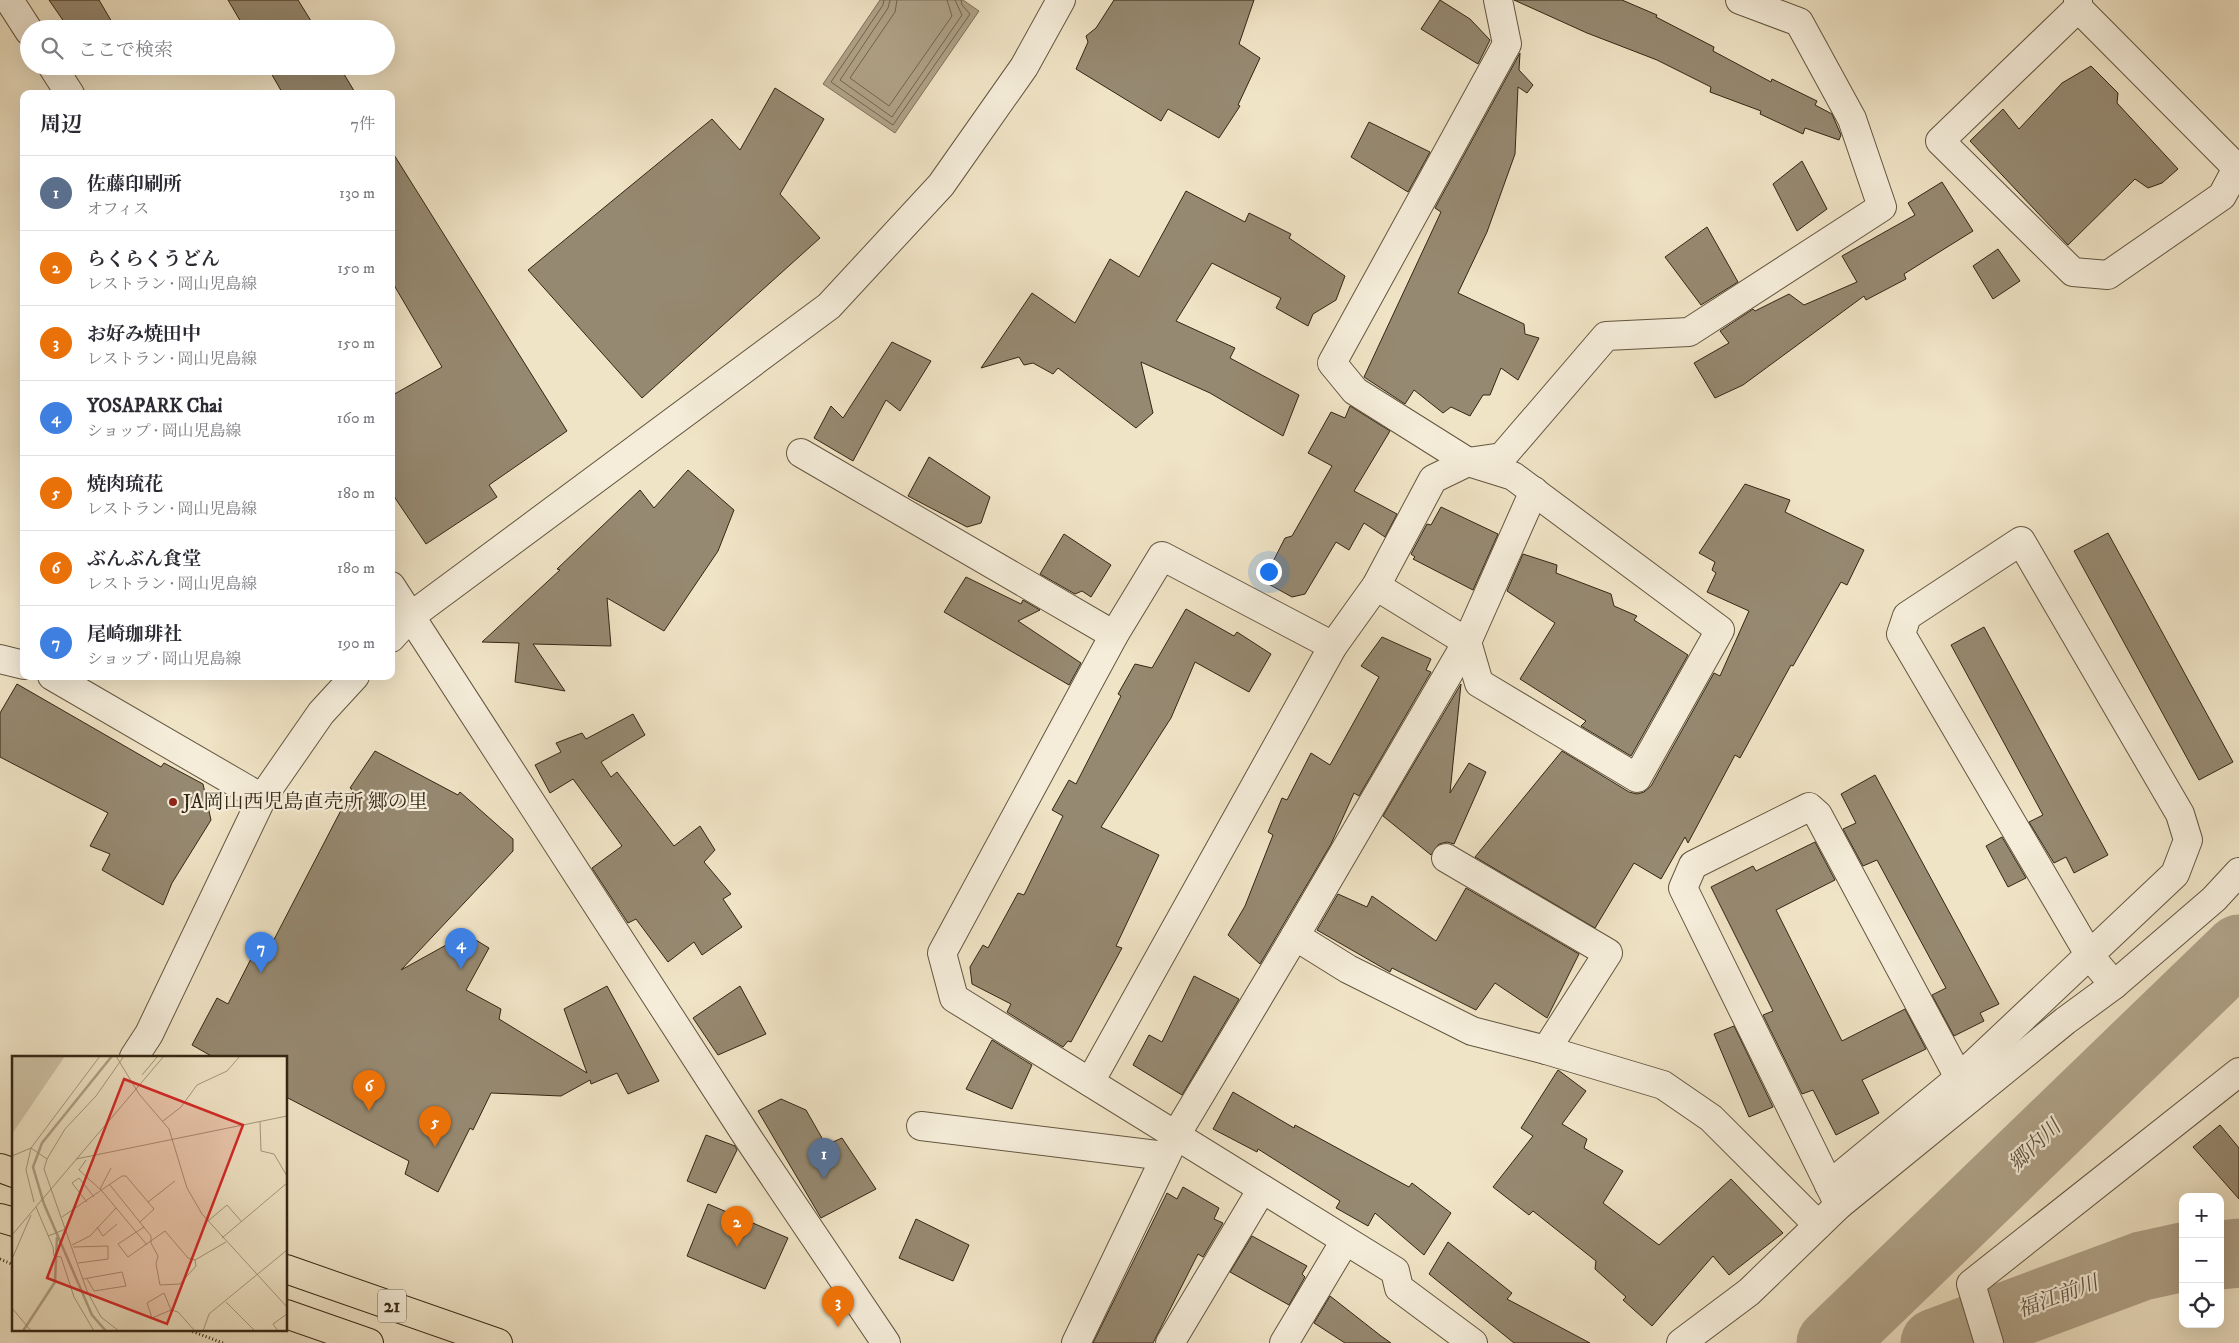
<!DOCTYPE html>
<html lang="ja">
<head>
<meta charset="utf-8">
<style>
  :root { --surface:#fff; --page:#f2f2f3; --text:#2b2b33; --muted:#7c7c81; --line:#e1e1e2; --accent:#0f766e }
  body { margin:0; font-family:"IM FELL DW Pica","Noto Serif JP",serif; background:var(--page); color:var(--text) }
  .controls { position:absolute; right:15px; bottom:15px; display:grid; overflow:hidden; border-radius:10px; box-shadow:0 5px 20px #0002 }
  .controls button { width:45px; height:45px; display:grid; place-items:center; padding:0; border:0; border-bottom:1px solid var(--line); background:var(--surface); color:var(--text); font:25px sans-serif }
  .you { position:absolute; left:1268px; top:571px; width:18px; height:18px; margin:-12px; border:4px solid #fff; border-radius:50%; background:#1a73e8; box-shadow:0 0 0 8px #1a73e833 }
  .badge { display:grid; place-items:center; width:32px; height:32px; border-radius:50%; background:var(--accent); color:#fff; font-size:16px; font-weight:700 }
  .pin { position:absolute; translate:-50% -41px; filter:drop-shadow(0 1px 2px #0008) }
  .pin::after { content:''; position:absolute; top:26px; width:18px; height:15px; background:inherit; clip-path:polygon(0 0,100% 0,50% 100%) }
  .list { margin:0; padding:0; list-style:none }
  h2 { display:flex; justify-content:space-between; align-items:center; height:65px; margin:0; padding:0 20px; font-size:21px }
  h2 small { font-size:16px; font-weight:400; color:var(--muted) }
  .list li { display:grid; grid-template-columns:32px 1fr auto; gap:15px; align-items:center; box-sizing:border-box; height:75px; padding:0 20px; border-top:1px solid var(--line) }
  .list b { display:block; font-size:19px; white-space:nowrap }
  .list p { margin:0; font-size:16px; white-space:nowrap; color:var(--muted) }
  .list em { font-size:16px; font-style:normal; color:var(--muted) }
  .icon { flex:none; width:28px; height:28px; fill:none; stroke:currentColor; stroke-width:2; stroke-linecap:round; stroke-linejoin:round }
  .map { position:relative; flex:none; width:2239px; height:1343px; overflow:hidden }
  .search { position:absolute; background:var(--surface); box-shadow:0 5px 20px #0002; left:20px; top:20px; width:375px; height:55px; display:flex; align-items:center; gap:12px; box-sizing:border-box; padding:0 18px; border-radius:28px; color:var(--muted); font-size:19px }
  .panel { position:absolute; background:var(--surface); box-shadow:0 5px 20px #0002; left:20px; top:90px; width:375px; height:590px; border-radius:10px }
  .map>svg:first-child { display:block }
</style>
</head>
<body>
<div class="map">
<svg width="2239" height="1343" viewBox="0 0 2239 1343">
  <rect width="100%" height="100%" fill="#f0e4c6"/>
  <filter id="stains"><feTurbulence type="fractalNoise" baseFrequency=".004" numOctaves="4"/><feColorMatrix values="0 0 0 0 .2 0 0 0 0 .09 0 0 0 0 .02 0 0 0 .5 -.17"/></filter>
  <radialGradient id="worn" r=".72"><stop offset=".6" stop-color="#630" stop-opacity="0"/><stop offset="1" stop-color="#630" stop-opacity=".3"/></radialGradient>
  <polygon fill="#b0a389" stroke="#7e715a" points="880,0 963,0 979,11 895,133 823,84"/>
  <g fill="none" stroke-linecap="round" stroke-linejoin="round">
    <g stroke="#72644e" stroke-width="1">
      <polyline points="884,0 883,5 831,82 893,125 970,14 962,5 961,0"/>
      <polyline points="890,0 888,8 840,80 892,117 962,15 955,0"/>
      <polyline points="897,0 895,12 850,78 889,106 952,16 947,0"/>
    </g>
    <g stroke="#b0a389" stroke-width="69">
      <polyline points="2220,1255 2239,1253"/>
      <polyline points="1831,1343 2239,949"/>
      <polyline points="1935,1343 2142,1266 2183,1257"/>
    </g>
  </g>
  <g fill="#968971" stroke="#342614">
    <polygon points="49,0 99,0 116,29 69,29"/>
    <polygon points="228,0 298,0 316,29 245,29"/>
    <polygon points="1114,0 1254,0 1239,44 1260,58 1238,105 1240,106 1219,138 1168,109 1161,121 1076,69 1088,42 1086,36 1096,28"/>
    <polygon points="1440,0 1470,19 1490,40 1478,64 1421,29"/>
    <polygon points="1514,0 1622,0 1657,15 1656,17 1714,47 1713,51 1771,82 1772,79 1817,101 1815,105 1832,114 1841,135 1839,140 1805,128 1803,134 1760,114 1761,111 1710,92 1711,87 1657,60 1587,33"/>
    <polygon points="1520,53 1519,70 1533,85 1527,93 1518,87 1515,154 1487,232 1458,293 1524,324 1525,334 1539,338 1518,380 1501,368 1490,395 1483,395 1470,416 1451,407 1443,413 1414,390 1405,404 1364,377 1441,212 1435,208"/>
    <polygon points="267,66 339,66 356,94 283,94"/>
    <polygon points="2091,66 2118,93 2117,103 2178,169 2162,183 2148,188 2135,179 2068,245 1970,141 2003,109 2019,129 2062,83"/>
    <polygon points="775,88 824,119 780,194 820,238 642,398 528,270 712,119 740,150"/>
    <polygon points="1369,122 1430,152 1408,192 1351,157"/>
    <polygon points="391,150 567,431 489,485 497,497 426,544 391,492 391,396 442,367 391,280"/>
    <polygon points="1802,161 1827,209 1797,231 1773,184"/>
    <polygon points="1942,182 1973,231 1904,274 1906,279 1866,300 1864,296 1743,385 1715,398 1694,363 1729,343 1720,331 1753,309 1755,311 1789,294 1804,305 1857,282 1842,256 1915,215 1908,203"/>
    <polygon points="1186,191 1245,222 1249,213 1291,234 1289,238 1345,276 1336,300 1313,314 1308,326 1276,308 1281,298 1212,263 1176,321 1235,348 1230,358 1299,395 1283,436 1210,393 1141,362 1153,413 1136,428 1058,368 1053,374 1033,363 1024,365 1019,357 981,368 1032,293 1075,323 1110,259 1139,277"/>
    <polygon points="1707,227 1738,282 1701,305 1665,257"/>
    <polygon points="1998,249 2020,281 1993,299 1973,266"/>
    <polygon points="892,342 931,361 900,411 886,400 853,461 814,438 831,406 843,418"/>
    <polygon points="1350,406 1390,431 1354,491 1397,514 1385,537 1364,523 1349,550 1336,542 1305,594 1292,597 1263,581 1285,538 1292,536 1332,466 1308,453 1331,412 1345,418"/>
    <polygon points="929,457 990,497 981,523 967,527 908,496"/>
    <polygon points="688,470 734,510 718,551 664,631 607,598 611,646 533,644 565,691 515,682 519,643 482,642 560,570 557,569 640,490 654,508"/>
    <polygon points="1745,484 1790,500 1785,512 1864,550 1847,585 1841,582 1793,666 1791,665 1740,758 1735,755 1688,843 1685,837 1661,879 1634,863 1595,928 1475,857 1562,751 1629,792 1637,794 1644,792 1651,786 1714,673 1720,676 1749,611 1707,592 1716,573 1712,570 1715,562 1699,553"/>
    <polygon points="1441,507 1498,534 1473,590 1413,559 1415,557 1411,554 1427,524 1431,525"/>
    <polygon points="2108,533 2233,762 2199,780 2074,551"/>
    <polygon points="1064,534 1111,565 1091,597 1082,591 1075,594 1040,574"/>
    <polygon points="1523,554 1557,565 1556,573 1611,594 1614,606 1637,616 1634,620 1688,655 1631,756 1581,726 1586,721 1520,679 1555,623 1507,591"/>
    <polygon points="966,577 1021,604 1023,600 1040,610 1018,621 1081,663 1069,685 944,612"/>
    <polygon points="1186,609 1234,636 1237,632 1271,654 1249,692 1195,662 1171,718 1101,827 1159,855 1116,946 1122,948 1071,1042 1068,1041 1063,1047 1007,1012 1011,1004 972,984 970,967 983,945 988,948 1018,893 1024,895 1063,816 1052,810 1069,780 1076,784 1121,696 1118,694 1135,664 1152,668"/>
    <polygon points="1984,627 2108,855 2074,873 2066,857 2054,863 2029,822 2043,815 1951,645"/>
    <polygon points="1382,637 1431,659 1426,670 1431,672 1359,796 1354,793 1331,844 1260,964 1228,935 1245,906 1273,835 1268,832 1282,798 1287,800 1311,753 1330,765 1379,677 1361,666"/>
    <polygon points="17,684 161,767 164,763 203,784 211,820 172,883 163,905 102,870 110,854 90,846 108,813 0,757 0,713"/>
    <polygon points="1461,684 1450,793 1469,763 1486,772 1454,844 1447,842 1439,844 1431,855 1383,816"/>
    <polygon points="633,714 645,735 601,762 611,777 617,772 674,846 700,826 715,850 704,862 731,894 723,899 742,927 702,955 694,942 668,962 636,919 628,923 592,868 622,846 573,779 550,793 535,765 561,752 556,743 582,733 586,739"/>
    <polygon points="375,751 458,795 460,792 513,839 513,851 401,970 466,934 489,948 466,990 501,1009 499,1019 587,1073 564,1009 607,986 659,1081 628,1094 617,1073 591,1084 590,1080 561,1096 491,1093 473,1130 470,1128 438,1192 405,1174 409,1161 286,1097 286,1057 213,1057 192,1045 217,998 228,1004 256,949 266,955 352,789 350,788"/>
    <polygon points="1875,775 1999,1004 1980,1013 1984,1021 1954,1036 1932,995 1946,988 1877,860 1863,866 1843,829 1856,823 1841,794"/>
    <polygon points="2002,837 2026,878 2008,887 1986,846"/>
    <polygon points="1815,842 1835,880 1776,910 1842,1041 1905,1009 1926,1049 1862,1080 1879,1113 1836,1135 1813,1090 1802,1094 1763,1015 1773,1011 1711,887 1753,866 1756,871"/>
    <polygon points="1466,888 1579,954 1547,1018 1495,983 1476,1010 1392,968 1390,972 1317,930 1338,894 1367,907 1372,896 1436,941"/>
    <polygon points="1194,976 1239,999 1182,1095 1133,1065 1149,1035 1162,1042"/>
    <polygon points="740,986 766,1034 718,1055 693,1018"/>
    <polygon points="1734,1026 1773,1107 1749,1117 1714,1034"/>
    <polygon points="992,1040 1032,1065 1012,1109 966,1089"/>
    <polygon points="1558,1070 1586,1091 1562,1124 1587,1139 1584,1148 1623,1171 1603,1203 1659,1245 1731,1179 1783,1233 1729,1275 1713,1256 1652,1326 1623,1300 1626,1297 1595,1269 1596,1261 1533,1211 1529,1215 1493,1187 1533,1136 1521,1128"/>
    <polygon points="1233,1092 1294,1128 1295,1125 1409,1187 1412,1183 1451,1213 1424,1255 1375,1213 1368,1226 1336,1208 1340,1201 1258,1149 1257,1152 1213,1129"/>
    <polygon points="781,1099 806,1110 826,1145 842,1138 876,1189 821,1218 758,1111"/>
    <polygon points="2220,1125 2239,1148 2239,1199 2193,1147"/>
    <polygon points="706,1135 735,1146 737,1150 716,1193 687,1181"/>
    <polygon points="1183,1187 1219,1208 1214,1219 1223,1223 1203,1257 1198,1254 1153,1343 1093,1343 1167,1193 1177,1199"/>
    <polygon points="708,1204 788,1238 765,1289 687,1256"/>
    <polygon points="916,1219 969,1245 953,1281 899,1258"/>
    <polygon points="1252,1236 1307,1266 1302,1274 1305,1277 1289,1305 1230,1272"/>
    <polygon points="1448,1242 1512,1293 1507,1299 1590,1343 1514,1343 1429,1274"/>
    <polygon points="1330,1296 1381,1336 1391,1343 1345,1343 1314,1323"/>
  </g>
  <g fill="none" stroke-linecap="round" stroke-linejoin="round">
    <g stroke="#635640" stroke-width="30">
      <g id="minor">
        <polyline points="9,0 29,31"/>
        <polyline points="2078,0 2078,8 2237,168 2222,196 2108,275 2073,272 1940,141 2078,8"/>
        <polyline points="52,66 70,94"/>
        <polyline points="801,453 1114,635"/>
        <polyline points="391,586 750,1141 886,1343"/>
        <polyline points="1376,586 1467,642 1479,683 1637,778 1720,630 1513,476 1468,462 1355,391 1332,363 1507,44 1498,0"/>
        <polyline points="391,638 411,616 829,306 941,185 1024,67 1061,0"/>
        <polyline points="1333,646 1162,556 1114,635 942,953 954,998 1395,1271 1399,1288 1473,1343"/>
        <polyline points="0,659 24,665"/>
        <polyline points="52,676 262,798"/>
        <polyline points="1446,858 1608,953 1546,1050"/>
        <polyline points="1295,936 1348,969 1472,1031 1546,1050 1663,1085 1711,1118 1818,1225"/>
        <polyline points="134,1057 149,1034 262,798 321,713 355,676"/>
        <polyline points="1090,1082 1333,646 1376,586 1433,479 1468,462 1502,457 1606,336 1689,332 1882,207 1852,119 1799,22 1740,0"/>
        <polyline points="921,1126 1165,1156"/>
        <polyline points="1829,1185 1959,1078 2175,874 2188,840 2180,814 2021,541 1907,616 1901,634 2090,956 2114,985"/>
        <polyline points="1839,1205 1683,888 1693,865 1809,807 1818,815 1970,1098"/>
        <polyline points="1076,1343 1176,1135 1295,936 1467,642 1534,491"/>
        <polyline points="1170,1343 1262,1189"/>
        <polyline points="1284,1343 1345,1241"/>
        <polyline points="1681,1343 1749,1292 1839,1205 2065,1021 2114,985 2214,899 2239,872"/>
        <polyline points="1989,1343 1971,1284 2239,1072"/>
      </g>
    </g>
    <g stroke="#342614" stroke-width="30">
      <g id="major">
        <polyline points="0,1168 14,1173"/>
        <polyline points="0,1218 14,1222"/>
        <polyline points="286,1269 498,1343"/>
        <polyline points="286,1314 369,1343"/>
      </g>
    </g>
    <g stroke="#342614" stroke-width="3" stroke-dasharray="1 2.5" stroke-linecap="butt">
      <polyline points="0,1259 14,1265"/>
      <polyline points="186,1329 223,1343"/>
    </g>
    <use href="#minor" stroke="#f5edda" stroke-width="28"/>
    <use href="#major" stroke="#f0e4c6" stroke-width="28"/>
  </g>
  <circle fill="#8f2418" stroke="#f5edda" stroke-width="2" cx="173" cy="802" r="5"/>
  <g text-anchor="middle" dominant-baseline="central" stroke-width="4.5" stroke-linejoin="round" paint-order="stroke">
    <rect fill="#f5edda" stroke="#6e624f" stroke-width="1" x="378" y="1289.5" width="28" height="33" rx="4"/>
    <g font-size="19" font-weight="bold" fill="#342614">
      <text x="392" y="1306">21</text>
    </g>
    <g font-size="20" fill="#342614" stroke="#f5edda" text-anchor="start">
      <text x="183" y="802">JA岡山西児島直売所 郷の里</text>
    </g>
    <g font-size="21" font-style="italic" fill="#5f523d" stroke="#f5edda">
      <text transform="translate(2035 1146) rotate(-44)">郷内川</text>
      <text transform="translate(2058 1297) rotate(-20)">福江前川</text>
    </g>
  </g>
  <g transform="translate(12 1056)">
    <rect width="275" height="275" fill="#f0e4c6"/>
    <path d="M0 0H53L0 78Z" fill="#d0c4a8"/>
    <path fill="none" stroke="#b0a389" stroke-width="2.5" d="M11 275 43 226 45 181M94 275 80 259 32 148 21 111 30 87 100 0"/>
    <path fill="none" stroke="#a5987f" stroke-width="1" d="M104 0 127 38 157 73 175 132 190 158 275 251M130 19 146 0M151 65 169 51 185 29 215 15 228 0M248 66 249 95 262 98 275 120M19 92 35 103M0 100 19 92M64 103 275 60M74 104 67 114 90 135 135 189M98 129 139 180V187L146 200 144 208 148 229 168 228 184 210 183 204 214 186M88 133 99 112M22 146 14 114 19 92 88 0M75 146 60 127 67 122 82 141M136 146 163 125M24 151 41 191 42 200 49 201 62 241 82 275M50 161 110 120H114L142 153 128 166M196 165 215 149 229 165M85 171 91 180 105 168M132 171 106 188 116 201 153 175 176 202 183 204M0 179 152 0M36 180 54 173M210 182 275 127M60 189 78 180 104 152M61 191 96 190V203L66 207M0 203 19 159M71 223 110 216 114 230 82 235 75 223M214 246 243 275M0 252 19 275M159 254 152 237 135 247 140 262 159 254 166 256 183 275M107 275 89 261 75 235 32 113 35 103 53 73 84 40 112 0M191 275 197 258 275 194M266 275 261 268 275 258"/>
    <path fill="#d62828" fill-opacity="0.15" stroke="#d62828" stroke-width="2.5" d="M112 23 231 69 155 268 35 222Z"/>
    <rect width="275" height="275" fill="none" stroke="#342614" stroke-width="2.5"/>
  </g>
  <rect width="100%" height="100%" filter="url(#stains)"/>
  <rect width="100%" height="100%" fill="url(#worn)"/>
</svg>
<div class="controls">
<button>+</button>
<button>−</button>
<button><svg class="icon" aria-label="locate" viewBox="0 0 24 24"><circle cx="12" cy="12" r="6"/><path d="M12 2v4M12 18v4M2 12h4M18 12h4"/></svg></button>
</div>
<div class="you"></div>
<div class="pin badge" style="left:824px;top:1179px;background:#5c6f8a">1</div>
<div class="pin badge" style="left:737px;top:1247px;background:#e8710a">2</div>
<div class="pin badge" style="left:838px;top:1327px;background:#e8710a">3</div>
<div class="pin badge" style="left:461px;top:969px;background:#3f7fe0">4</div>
<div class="pin badge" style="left:435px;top:1147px;background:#e8710a">5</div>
<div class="pin badge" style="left:369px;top:1111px;background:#e8710a">6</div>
<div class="pin badge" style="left:261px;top:973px;background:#3f7fe0">7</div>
<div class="search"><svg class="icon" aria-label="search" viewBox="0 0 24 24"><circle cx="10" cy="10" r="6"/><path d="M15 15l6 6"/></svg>ここで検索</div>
<section class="panel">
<h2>周辺<small>7件</small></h2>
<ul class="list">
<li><span class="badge" style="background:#5c6f8a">1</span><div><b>佐藤印刷所</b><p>オフィス</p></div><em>130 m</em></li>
<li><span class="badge" style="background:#e8710a">2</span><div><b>らくらくうどん</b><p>レストラン · 岡山児島線</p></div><em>150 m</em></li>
<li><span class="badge" style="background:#e8710a">3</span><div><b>お好み焼田中</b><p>レストラン · 岡山児島線</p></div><em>150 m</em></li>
<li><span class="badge" style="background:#3f7fe0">4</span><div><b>YOSAPARK Chai</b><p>ショップ · 岡山児島線</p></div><em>160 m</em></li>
<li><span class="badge" style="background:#e8710a">5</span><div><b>焼肉琉花</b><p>レストラン · 岡山児島線</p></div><em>180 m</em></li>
<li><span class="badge" style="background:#e8710a">6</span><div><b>ぶんぶん食堂</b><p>レストラン · 岡山児島線</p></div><em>180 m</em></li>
<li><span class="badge" style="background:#3f7fe0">7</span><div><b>尾崎珈琲社</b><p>ショップ · 岡山児島線</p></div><em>190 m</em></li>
</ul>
</section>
</div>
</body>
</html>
